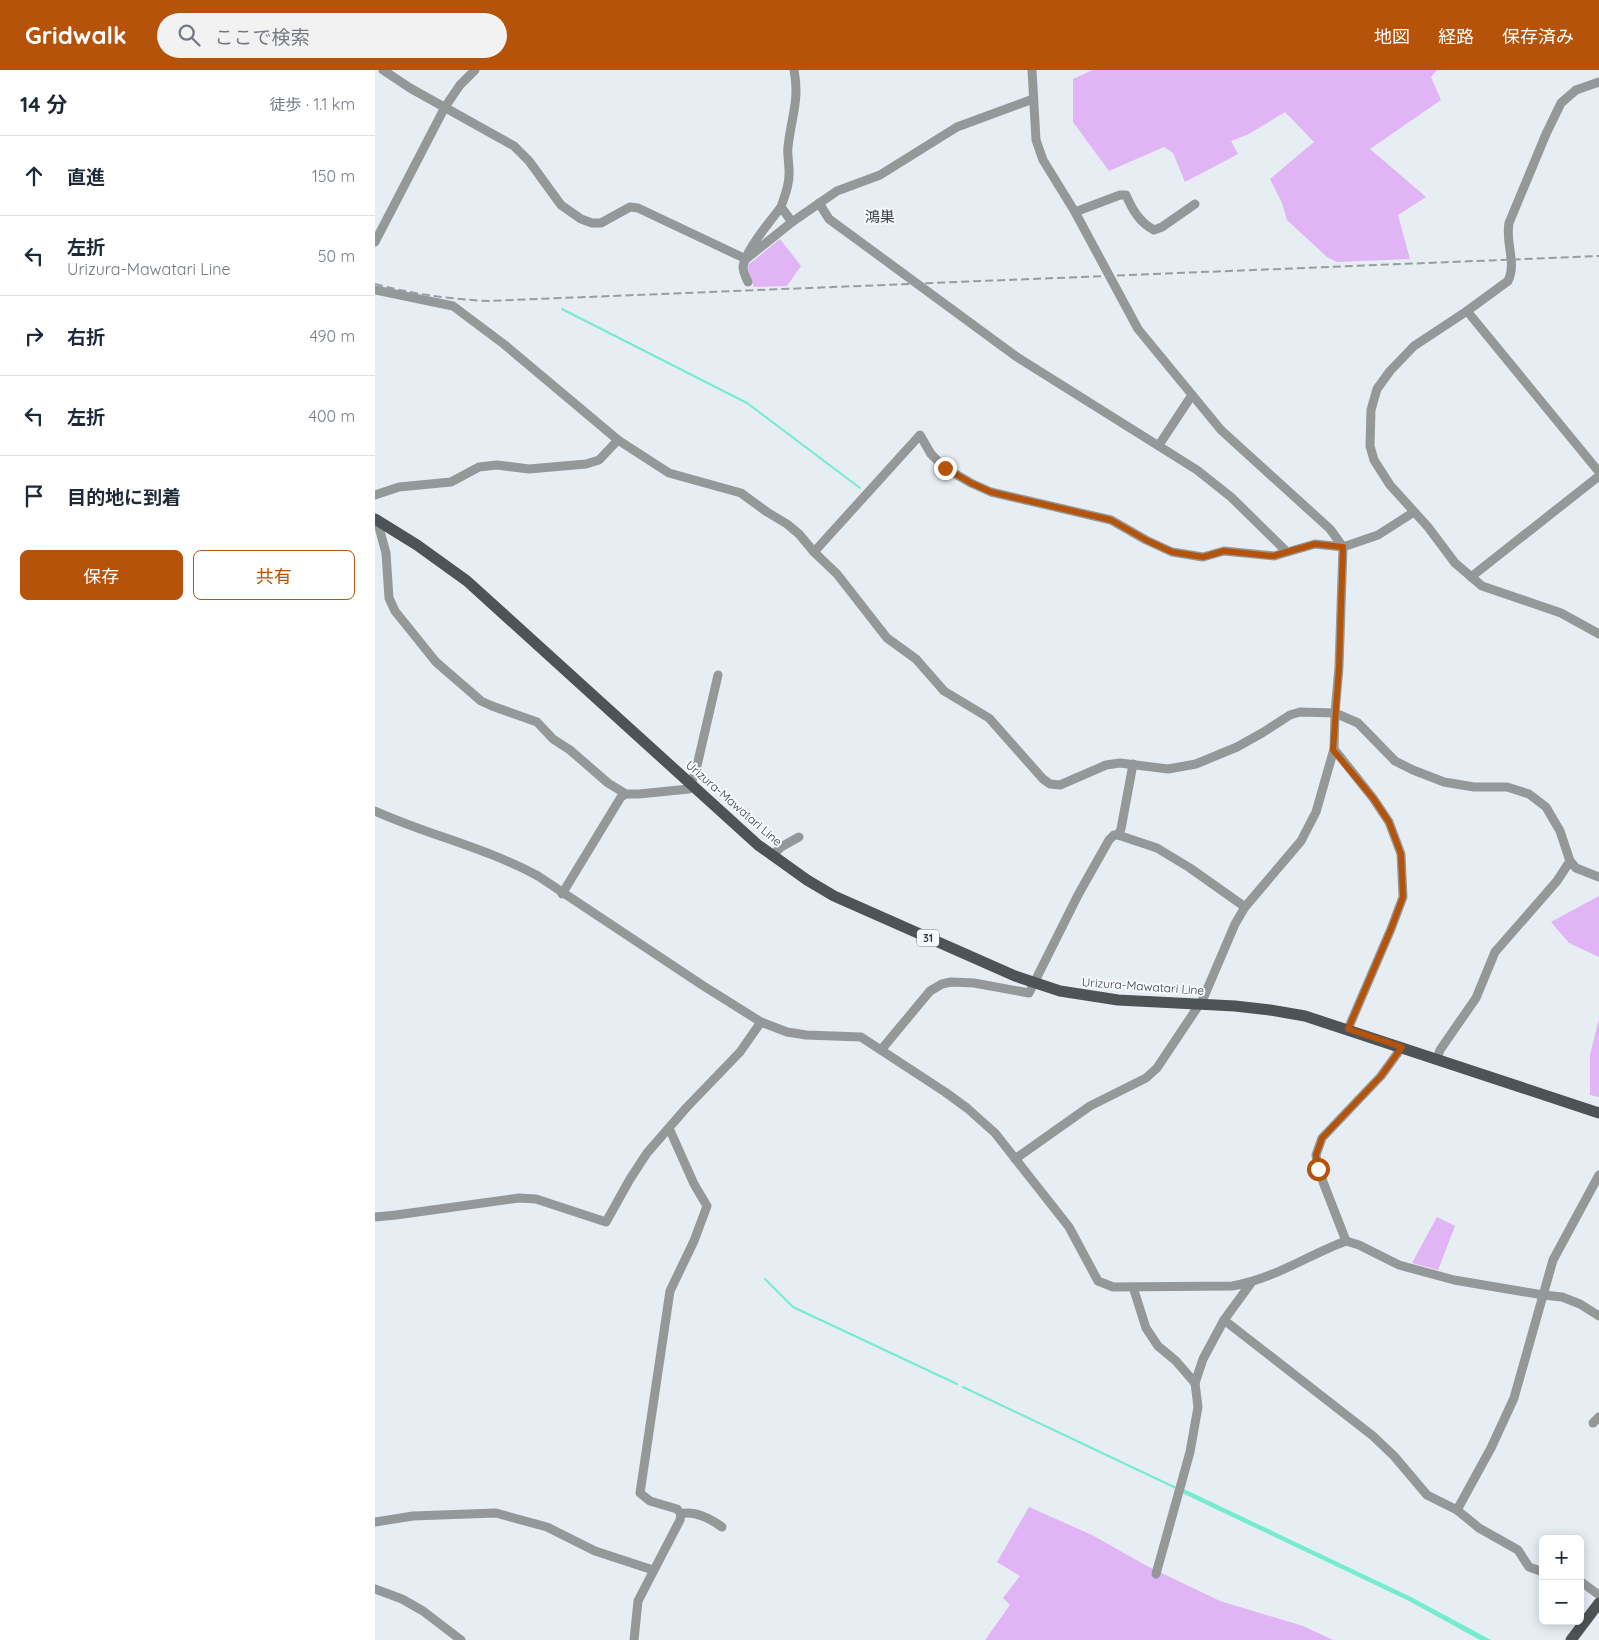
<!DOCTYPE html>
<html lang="ja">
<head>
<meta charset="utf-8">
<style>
  :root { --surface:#fff; --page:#f2f2f3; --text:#1f2937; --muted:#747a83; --line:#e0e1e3; --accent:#b45309 }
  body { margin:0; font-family:Quicksand,"Noto Sans JP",sans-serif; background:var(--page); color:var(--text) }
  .controls { position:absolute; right:15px; bottom:15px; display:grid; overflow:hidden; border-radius:8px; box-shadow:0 2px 12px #0003 }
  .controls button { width:45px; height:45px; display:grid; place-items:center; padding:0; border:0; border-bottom:1px solid var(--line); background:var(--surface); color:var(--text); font:25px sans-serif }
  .stop { position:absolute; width:15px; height:15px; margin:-11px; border:4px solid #b45309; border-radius:50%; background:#fff }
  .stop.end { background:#b45309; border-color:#fff; box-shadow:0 1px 5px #0008 }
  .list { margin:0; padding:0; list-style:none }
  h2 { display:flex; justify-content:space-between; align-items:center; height:65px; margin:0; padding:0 20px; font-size:21px }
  h2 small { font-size:16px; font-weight:400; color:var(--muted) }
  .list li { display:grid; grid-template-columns:32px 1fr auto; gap:15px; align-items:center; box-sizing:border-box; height:80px; padding:0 20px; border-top:1px solid var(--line) }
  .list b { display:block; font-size:19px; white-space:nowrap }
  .list p { margin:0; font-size:16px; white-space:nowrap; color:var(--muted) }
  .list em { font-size:16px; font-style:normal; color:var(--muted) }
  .actions { display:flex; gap:10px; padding:15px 20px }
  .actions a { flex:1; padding:11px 0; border:1px solid var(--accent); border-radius:8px; text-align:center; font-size:18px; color:var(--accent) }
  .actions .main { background:var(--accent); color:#fff }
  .icon { flex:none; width:28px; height:28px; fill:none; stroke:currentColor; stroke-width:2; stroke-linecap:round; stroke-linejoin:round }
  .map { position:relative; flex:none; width:1224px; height:1570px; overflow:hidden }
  header { display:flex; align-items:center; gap:30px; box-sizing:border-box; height:70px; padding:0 25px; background:var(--accent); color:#fff }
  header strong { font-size:24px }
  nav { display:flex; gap:28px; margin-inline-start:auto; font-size:18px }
  .search { width:350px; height:45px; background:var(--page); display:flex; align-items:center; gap:12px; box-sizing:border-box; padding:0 18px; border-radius:28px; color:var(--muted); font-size:19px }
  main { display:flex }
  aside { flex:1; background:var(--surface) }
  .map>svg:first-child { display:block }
</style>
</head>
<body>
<header>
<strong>Gridwalk</strong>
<div class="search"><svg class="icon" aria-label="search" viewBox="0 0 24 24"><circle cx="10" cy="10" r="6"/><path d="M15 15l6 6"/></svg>ここで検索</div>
<nav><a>地図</a><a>経路</a><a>保存済み</a></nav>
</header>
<main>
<aside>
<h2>14 分<small>徒歩 · 1.1 km</small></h2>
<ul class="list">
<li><svg class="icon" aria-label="ahead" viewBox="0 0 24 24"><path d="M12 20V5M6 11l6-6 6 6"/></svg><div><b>直進</b></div><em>150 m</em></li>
<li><svg class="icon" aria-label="left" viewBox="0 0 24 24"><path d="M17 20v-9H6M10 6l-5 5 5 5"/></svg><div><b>左折</b><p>Urizura-Mawatari Line</p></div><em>50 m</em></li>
<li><svg class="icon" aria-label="right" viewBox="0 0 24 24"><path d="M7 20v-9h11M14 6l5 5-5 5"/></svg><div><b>右折</b></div><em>490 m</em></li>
<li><svg class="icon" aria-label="left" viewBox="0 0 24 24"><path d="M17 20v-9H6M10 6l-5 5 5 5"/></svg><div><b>左折</b></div><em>400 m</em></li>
<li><svg class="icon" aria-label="arrive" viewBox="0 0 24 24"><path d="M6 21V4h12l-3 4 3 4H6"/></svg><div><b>目的地に到着</b></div></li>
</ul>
<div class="actions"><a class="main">保存</a><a>共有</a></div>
</aside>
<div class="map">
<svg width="1224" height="1570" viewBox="0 0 1224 1570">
  <rect width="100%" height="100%" fill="#e6edf3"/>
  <g fill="#e0b4f5">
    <polygon points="718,0 1062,0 1056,7 1066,30 995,79 1051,127 1023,145 1035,189 962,192 952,187 912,150 907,133 895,109 939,72 910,42 874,64 856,71 863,84 810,112 798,83 789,77 734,101 698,52 698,9"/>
    <polygon points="405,169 426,196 412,216 379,217 372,196"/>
    <polygon points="1224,826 1224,887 1194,873 1176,852"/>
    <polygon points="1224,949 1224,1027 1215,1025 1215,985"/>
    <polygon points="1062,1147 1080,1156 1063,1200 1037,1193"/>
    <polygon points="654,1437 717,1465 772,1496 845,1531 928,1556 958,1570 610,1570 635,1535 628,1528 645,1506 622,1492"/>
  </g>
  <polygon fill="#74ecce" points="809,1419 1036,1527 1116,1570 1105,1570 1034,1531 807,1423"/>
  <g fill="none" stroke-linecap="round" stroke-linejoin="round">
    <g stroke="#74ecce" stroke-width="2">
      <polyline points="187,239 372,333 485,418"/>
      <polyline points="390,1209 418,1237 582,1314"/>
      <polyline points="588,1317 801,1418"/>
    </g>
    <g stroke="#949899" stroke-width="9">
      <polyline points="8,0 35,18 139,76 154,91 186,135 206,149 217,153 226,153 255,137 263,138 371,189"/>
      <path d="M1224 12 1201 20 1186 33 1171 64 1134 153C1130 173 1142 192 1133 211L1092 241 1039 276 1015 301 1002 319 996 340 995 376 999 390 1015 415 1053 457 1080 493 1107 516 1186 543 1224 564"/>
      <polyline points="444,133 454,149 642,287 822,400 856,427 911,481"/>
      <path d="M700 142 745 125H751C757 139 764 152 779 160L787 157 820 134"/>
      <path d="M417 152 406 137C410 125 415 113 414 100 414 92 412 84 413 77 416 48 425 30 419 0"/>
      <polyline points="0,172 70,37 85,15 100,0"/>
      <polyline points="371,189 417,152 462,121 505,105 582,57 658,29"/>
      <path d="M373 212C371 208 368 202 368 197 370 181 396 150 406 137"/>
      <polyline points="0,220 78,236 130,275 243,370 294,403 366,423 392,442 412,454 424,464 439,482 462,504 512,568 541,589 569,621 614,648 668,709 675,714 685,715 731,695 745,693 793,699 821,694 862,677 887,663 915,645 925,642 960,643 983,653 1020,691 1038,700 1069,712 1099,717 1132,717 1154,724 1171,737 1185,761 1195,791 1201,798 1224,807"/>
      <polyline points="1092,241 1224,402"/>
      <polyline points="784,375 817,325"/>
      <polyline points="0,425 24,417 76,412 104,397 122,395 154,399 211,394 224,390 243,370"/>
      <polyline points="2,450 11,483 14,528 20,541 61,592 98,624 106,631 117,636 162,652 178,669 195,680 233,713 251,724 264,724 314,719 321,700 343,605"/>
      <polyline points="439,482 545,365 556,384 570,398 596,413 616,422 736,450 771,470 797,482 828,487 849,481 899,486 940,474 968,477 1003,465 1039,442"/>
      <polyline points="1096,507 1224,406"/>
      <polyline points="959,679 998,728 1014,752 1026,784 1028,827 1016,859 973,959"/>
      <path d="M0 741C53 765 112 778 163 806L327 915 386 952 412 962 431 965 486 967 570 1022 592 1038 620 1063 694 1157 723 1211 738 1217 857 1216C899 1209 933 1185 971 1171L984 1175 1024 1195 1079 1210 1168 1225 1187 1227 1205 1234 1224 1246"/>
      <polyline points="743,765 746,759 758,694"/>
      <polyline points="397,786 406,777 424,767"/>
      <polyline points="187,824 246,727 251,724"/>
      <polyline points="506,980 555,921 567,914 576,912 599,913 654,923 703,825 734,770 739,765 743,765 782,778 815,798 870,837"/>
      <polyline points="1062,989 1065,980 1101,928 1120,882 1182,811 1195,791"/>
      <polyline points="640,1089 715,1036 771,1008 782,998 828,929 860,854 870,837 926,771 941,742 959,679 960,643 964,597 968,477 955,459 846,360 763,259 700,142 668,90 661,70 657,0"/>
      <polyline points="0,1147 21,1145 144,1128 161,1129 231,1152 255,1109 272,1083 312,1037 365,982 386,952"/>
      <polyline points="971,1171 943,1099 941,1085 947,1068 1006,1006 1027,977"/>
      <polyline points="758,1217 771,1258 783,1276 801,1291 820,1313"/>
      <polyline points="849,1250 998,1366 1019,1386 1052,1425 1082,1440 1104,1458 1143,1480 1154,1497 1168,1502"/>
      <polyline points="1218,1353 1224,1347"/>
      <polyline points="1082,1440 1116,1378 1139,1328 1178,1190 1224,1105"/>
      <path d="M306 1444C319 1440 336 1449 347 1457"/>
      <polyline points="0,1452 38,1446 121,1443 172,1457 220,1481 278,1500"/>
      <polyline points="781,1504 815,1382 823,1337 820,1313 828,1289 849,1250 876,1213"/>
      <polyline points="1205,1511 1224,1525"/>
      <polyline points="0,1519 27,1529 48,1541 86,1570"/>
      <polyline points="259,1570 263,1531 305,1450 306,1444 302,1439 275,1431 265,1423 295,1221 319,1171 332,1136 319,1114 294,1058"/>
    </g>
    <g stroke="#4d5455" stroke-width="11">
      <polyline points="0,449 42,475 92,511 383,775 432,810 459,826 640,906 685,921 743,930 860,936 895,940 930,946 1224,1043"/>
      <polyline points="1196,1570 1224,1533"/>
    </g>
    <path stroke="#989da1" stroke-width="2" stroke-dasharray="8 4" stroke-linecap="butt" d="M0 214C37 224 74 229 113 231L1224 186"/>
  </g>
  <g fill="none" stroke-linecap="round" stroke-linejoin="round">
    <polyline stroke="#b45309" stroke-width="6" points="570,398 596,413 616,422 736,450 771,470 797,482 828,487 849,481 898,486 940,474 968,477 964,597 958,680 998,728 1014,752 1026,784 1028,827 1016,859 973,959 1027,977 1006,1006 947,1068 941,1085 943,1099"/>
  </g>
  <g text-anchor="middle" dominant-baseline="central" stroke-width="4" stroke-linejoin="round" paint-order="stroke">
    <rect fill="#f6fafe" stroke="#727578" stroke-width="1" x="542" y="859.5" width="22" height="17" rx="4"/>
    <g font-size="11" font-weight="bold" fill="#393c3e">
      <text x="553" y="868">31</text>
    </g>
    <g font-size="12" fill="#393c3e" stroke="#f6fafe">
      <text transform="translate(359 733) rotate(41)">Urizura-Mawatari Line</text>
      <text transform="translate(768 916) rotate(4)">Urizura-Mawatari Line</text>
    </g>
    <g font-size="15" fill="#393f44" stroke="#f6fafe">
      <text x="505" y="146">鴻巣</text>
    </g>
  </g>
</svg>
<div class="controls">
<button>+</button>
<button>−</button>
</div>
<div class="stop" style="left:943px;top:1099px"></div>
<div class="stop end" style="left:570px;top:398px"></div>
</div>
</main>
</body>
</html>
